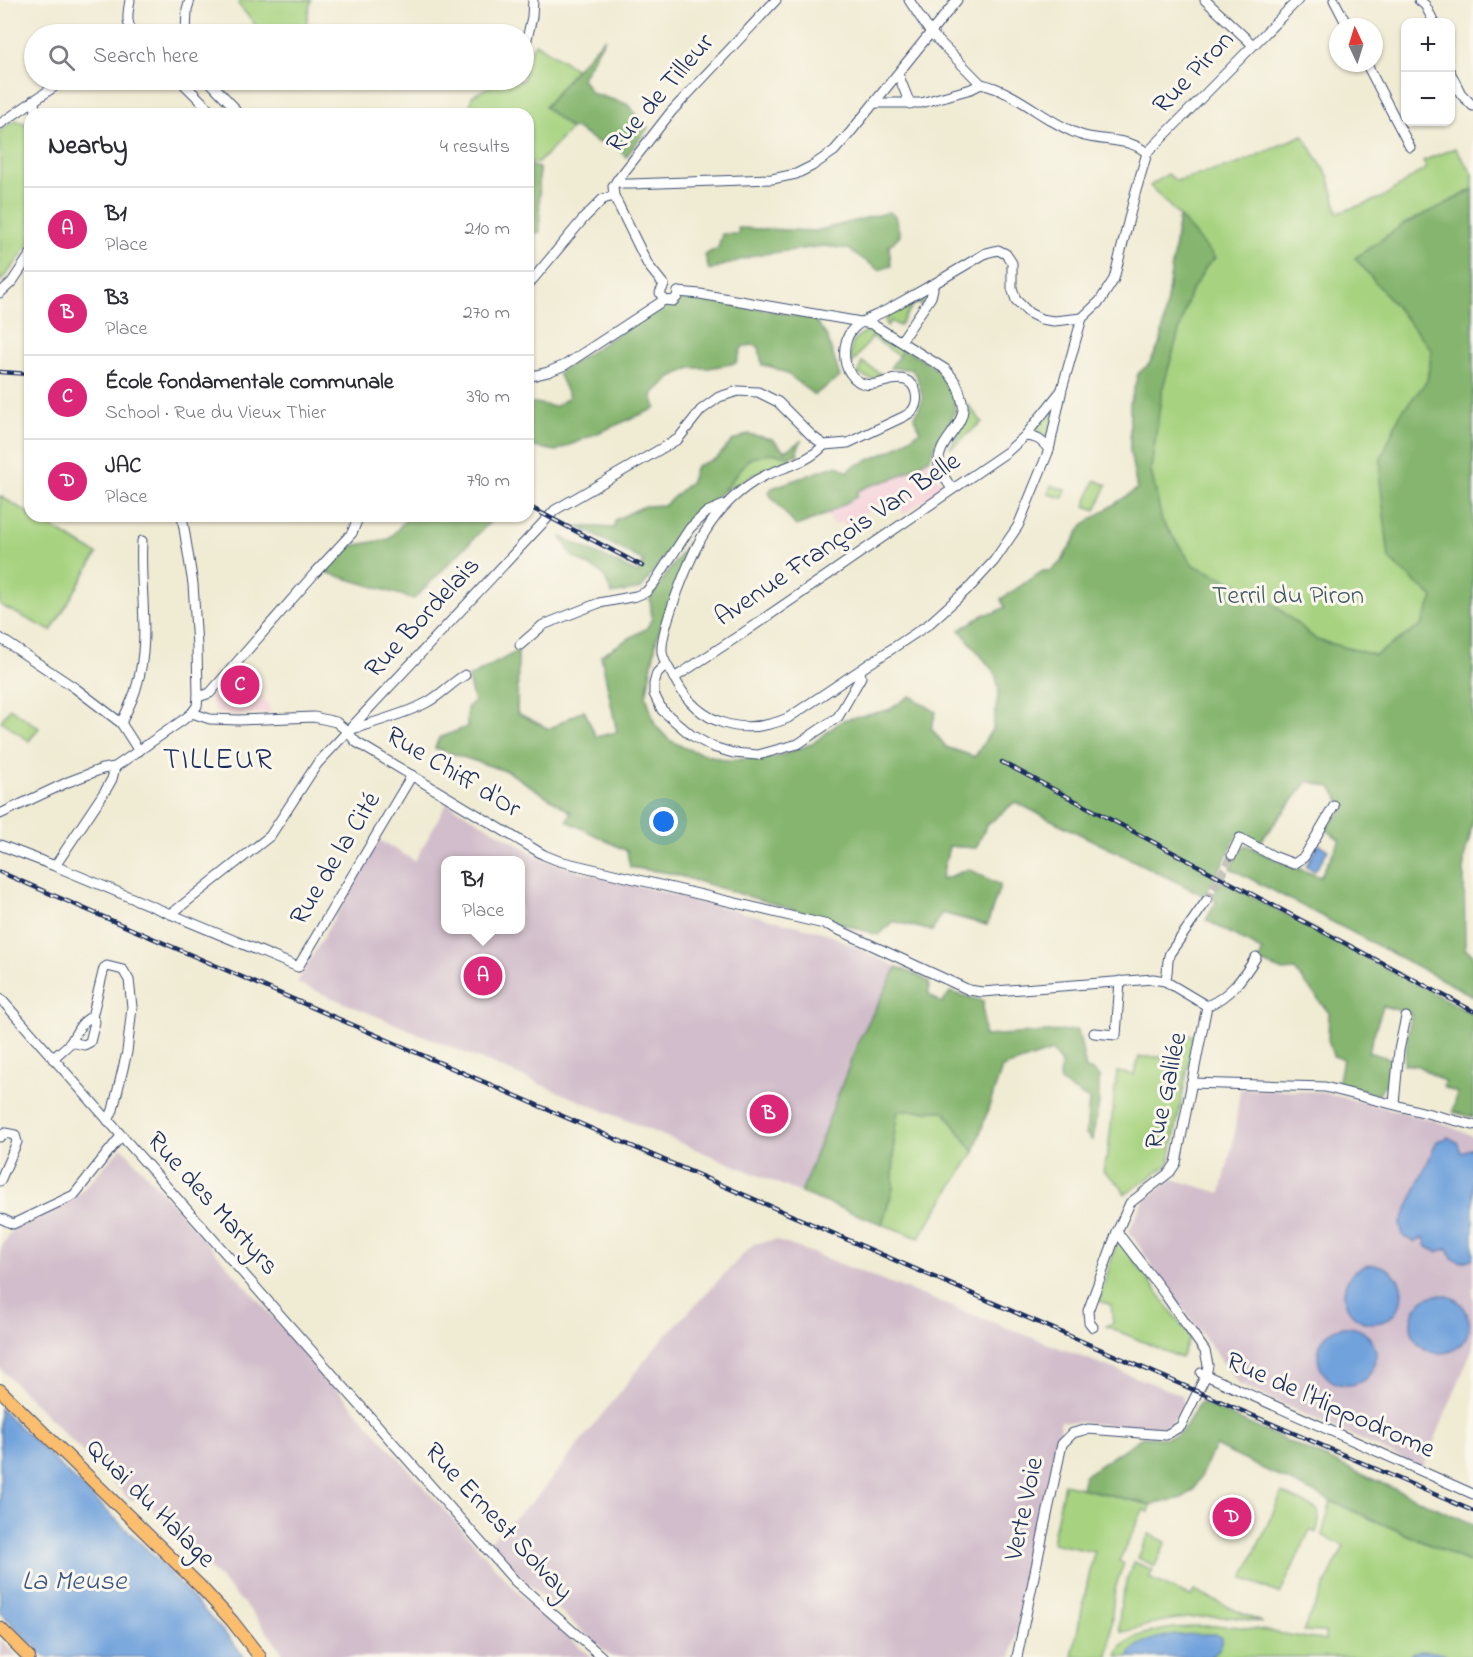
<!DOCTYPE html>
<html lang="en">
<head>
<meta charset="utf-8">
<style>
  :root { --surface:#fff; --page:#f2f2f3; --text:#2b2b33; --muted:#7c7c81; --line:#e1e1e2; --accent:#db2777 }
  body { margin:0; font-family:"Indie Flower",sans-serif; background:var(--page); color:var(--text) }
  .controls { position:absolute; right:18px; top:18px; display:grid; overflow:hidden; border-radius:12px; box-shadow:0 2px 4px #0004 }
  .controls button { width:54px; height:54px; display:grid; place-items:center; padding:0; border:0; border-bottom:2px solid var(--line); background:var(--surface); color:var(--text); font:30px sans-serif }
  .compass { position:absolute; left:1329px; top:18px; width:54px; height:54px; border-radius:50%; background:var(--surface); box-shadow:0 2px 4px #0004; rotate:356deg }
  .you { position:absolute; left:664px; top:822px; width:21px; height:21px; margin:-15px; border:4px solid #fff; border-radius:50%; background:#1a73e8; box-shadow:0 0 0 9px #1a73e833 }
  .badge { display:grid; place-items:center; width:39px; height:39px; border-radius:50%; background:var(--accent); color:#fff; font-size:20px; font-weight:700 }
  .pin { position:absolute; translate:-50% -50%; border:3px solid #fff; box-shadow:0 2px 6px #0006 }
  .popup { position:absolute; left:441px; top:856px; width:84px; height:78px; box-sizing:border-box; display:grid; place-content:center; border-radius:12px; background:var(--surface); filter:drop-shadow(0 2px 4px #0005); font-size:20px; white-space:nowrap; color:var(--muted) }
  .popup b { font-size:22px; color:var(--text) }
  .popup::after { content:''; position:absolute; left:50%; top:100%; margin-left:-12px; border:12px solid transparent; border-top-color:var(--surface) }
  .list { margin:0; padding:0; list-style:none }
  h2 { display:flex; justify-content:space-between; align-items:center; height:78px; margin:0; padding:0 24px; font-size:26px }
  h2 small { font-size:20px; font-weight:400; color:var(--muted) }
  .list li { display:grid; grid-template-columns:39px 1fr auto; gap:18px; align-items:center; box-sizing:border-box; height:84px; padding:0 24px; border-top:2px solid var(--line) }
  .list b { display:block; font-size:22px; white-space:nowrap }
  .list p { margin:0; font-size:20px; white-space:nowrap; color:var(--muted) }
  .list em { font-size:20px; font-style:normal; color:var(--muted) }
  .icon { flex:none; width:33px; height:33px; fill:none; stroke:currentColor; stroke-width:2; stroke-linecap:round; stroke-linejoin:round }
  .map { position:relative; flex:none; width:1473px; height:1657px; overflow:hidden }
  .search { position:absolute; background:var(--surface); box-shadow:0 2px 4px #0004; left:24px; top:24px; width:510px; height:66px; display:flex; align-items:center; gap:15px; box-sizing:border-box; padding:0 21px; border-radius:33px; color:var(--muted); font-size:22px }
  .panel { position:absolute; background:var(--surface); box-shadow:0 2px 4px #0004; left:24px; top:108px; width:510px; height:414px; border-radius:18px }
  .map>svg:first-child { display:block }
</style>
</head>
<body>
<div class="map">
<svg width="1473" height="1657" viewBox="0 0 1473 1657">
  <rect width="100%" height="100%" fill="#fbf7ec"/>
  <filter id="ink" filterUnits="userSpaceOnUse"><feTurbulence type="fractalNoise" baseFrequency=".0167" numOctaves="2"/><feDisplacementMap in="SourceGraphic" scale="12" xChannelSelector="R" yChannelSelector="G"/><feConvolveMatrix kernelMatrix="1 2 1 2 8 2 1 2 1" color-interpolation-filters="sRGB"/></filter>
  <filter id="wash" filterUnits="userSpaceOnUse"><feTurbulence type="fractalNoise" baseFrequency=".008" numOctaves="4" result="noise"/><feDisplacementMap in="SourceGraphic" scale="24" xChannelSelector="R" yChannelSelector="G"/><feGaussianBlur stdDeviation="1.35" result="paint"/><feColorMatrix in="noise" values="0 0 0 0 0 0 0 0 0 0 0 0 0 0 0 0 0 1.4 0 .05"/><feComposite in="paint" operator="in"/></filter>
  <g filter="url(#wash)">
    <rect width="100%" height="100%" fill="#f0ebd3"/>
    <g fill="#f5cfd9">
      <polygon points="930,458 932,469 942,484 940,490 904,514 892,496 845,526 842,521 833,526 827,514 858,496 856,492 866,487 898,477"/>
      <polygon points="241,665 245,666 250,671 272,713 232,715 217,714 210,699"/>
    </g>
    <g fill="#d1bdcb" fill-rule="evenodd">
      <path d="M447 803 545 860 581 872 826 933 897 967 858 1042 801 1193 297 983 379 840 415 861ZM446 860H520V930H446Z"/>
      <polygon points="1240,1089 1321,1092 1433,1120 1473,1136 1473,1347 1423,1468 1239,1384 1161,1279 1129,1231 1143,1202 1172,1179 1221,1193 1234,1137"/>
      <polygon points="122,1147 502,1575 524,1598 591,1657 286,1657 251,1611 143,1499 130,1500 0,1368 0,1250 13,1228 78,1195"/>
      <polygon points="775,1240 807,1251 1182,1395 1183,1402 1176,1418 1172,1422 1164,1427 1164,1429 1061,1421 1011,1657 612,1657 525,1581 490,1541 537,1497 658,1344 753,1244"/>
      <polygon points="0,1639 18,1657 0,1657"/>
    </g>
    <g fill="#a7d380" stroke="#61816f" stroke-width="1.5">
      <polygon points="239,0 311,0 304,34 263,34 238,4"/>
      <polygon points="535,43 576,69 545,107 571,129 538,163 528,162 528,114 469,114 472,96 502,80 524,80 524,63"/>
      <polygon points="15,120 30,125 30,243 15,264 0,282 0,131"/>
      <polygon points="1303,135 1329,178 1338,213 1381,198 1426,168 1423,161 1455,148 1473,174 1473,819 1468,845 1422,945 1230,868 1240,850 1283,863 1320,877 1340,840 1325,829 1345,808 1331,787 1308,781 1259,843 1239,833 1015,802 986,826 976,848 949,846 941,880 969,869 1000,885 987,925 942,913 932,931 893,921 879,935 670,873 630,867 627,851 567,821 571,812 509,772 435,748 439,738 467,727 467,708 474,702 468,678 518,651 517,713 549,729 584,710 596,737 617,732 601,655 647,628 652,618 650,599 688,543 694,545 657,636 646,696 655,725 669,740 687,749 725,760 774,758 812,744 843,720 889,710 910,696 936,712 931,728 946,747 975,757 993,728 999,689 995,673 960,630 985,614 995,613 1005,607 1001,599 1043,571 1051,571 1061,562 1083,525 1137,489 1130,451 1130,404 1138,374 1149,364 1161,342 1179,216 1150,186 1168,174 1176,181 1238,164"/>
      <polygon points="923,297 924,299 921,305 917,303 913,305 899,326 891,321 887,326 885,322 887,317"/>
      <path d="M873 330 904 348 899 356 872 337 852 364C848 345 854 334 873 330Z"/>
      <polygon points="862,362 884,376 871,379 858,374"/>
      <polygon points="968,405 982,422 956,444 950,448 967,417 969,413"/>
      <polygon points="1054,405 1056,406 1048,439 1042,434 1035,431"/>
      <polygon points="770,453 791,456 791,460 754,475 722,492 749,459"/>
      <polygon points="1095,480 1107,485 1096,510 1085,506"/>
      <polygon points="1051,485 1066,490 1063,498 1048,494"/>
      <polygon points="0,496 30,514 30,516 33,516 97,554 51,631 0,605"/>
      <polygon points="10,708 39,728 29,741 1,721"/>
      <polygon points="1180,1034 1194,1036 1169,1164 1125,1194 1119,1184 1103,1171 1108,1152 1117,1072 1134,1075 1139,1057 1163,1057 1163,1066 1176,1066"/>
      <polygon points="897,1111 944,1111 974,1152 919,1238 882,1224 893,1189 894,1137"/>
      <polygon points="1118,1238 1190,1337 1181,1358 1106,1326 1113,1323 1111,1305 1099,1301"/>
      <path d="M1064 1484 1151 1505 1149 1512 1143 1510 1119 1561 1124 1564C1110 1595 1113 1611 1110 1643 1110 1648 1108 1652 1108 1657H1072L1094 1552 1052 1543Z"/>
      <path d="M1282 1493 1317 1509C1321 1517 1319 1525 1316 1533L1310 1530 1280 1594 1243 1578Z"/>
      <path d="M1331 1501 1473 1564V1657H1117C1119 1650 1121 1646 1127 1642 1147 1627 1203 1625 1228 1626 1260 1628 1292 1637 1325 1640V1632L1303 1631 1344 1546 1322 1535Z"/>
      <polygon points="1149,1534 1166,1542 1155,1566 1138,1558"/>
      <path d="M1134 1562 1153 1570 1149 1578 1191 1597 1194 1591 1263 1623C1252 1621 1241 1618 1230 1617 1206 1616 1181 1618 1158 1622 1148 1624 1130 1632 1122 1632L1119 1628C1119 1604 1124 1584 1134 1562Z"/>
    </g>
    <g fill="#85b56e" stroke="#507266" stroke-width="1.5">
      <polygon points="605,38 582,78 591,93 627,104 648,128 626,157 607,138 599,143 575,128 571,129 545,107 576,69"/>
      <polygon points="528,165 539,168 540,232 528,235"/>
      <polygon points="1473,189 1473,819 1464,859 1465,949 1473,954 1473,996 1230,868 1240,850 1246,845 1283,863 1320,877 1340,840 1325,829 1345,808 1331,787 1308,781 1259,843 1239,833 1205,896 1015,802 986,826 976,848 949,846 941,880 969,869 1000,885 987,925 942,913 932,931 893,921 879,935 670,873 630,867 627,851 567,821 571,812 509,772 435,748 439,738 467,727 467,708 474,702 468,678 518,651 517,713 549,729 584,710 596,737 617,732 601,655 647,628 652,618 650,599 688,543 694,545 657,636 646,696 655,725 669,740 687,749 725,760 774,758 812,744 843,720 889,710 910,696 936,712 931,728 946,747 975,757 993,728 999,689 995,673 960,630 985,614 995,613 1005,607 1001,599 1043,571 1051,571 1061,562 1083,525 1137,489 1130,451 1130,404 1138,374 1149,364 1161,342 1179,216 1215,258 1207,266 1190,293 1162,391 1151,470 1162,521 1193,565 1261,594 1317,640 1375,655 1421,626 1433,598 1389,559 1380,480 1381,459 1400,414 1427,381 1432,350 1355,258 1404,224 1445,204"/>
      <polygon points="889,212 895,216 900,235 889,246 891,266 879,270 848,249 824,246 756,255 709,270 705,255 718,248 722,234 739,234 738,228 816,231"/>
      <path d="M683 297 718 301 814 319 827 336 840 377 814 395C798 382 783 367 762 365L759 347 752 345 742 347 736 363 709 368H691L671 377 652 395 656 408 556 451 535 447 528 452V404L535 403 555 407 569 397 558 373 662 305 674 306Z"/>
      <path d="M904 348C914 355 937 368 943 375 951 385 958 404 953 416 947 431 935 442 930 458L898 477 866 487 857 492 858 496 827 514 796 526 768 493 772 488 837 465 848 472 852 467 892 450 920 431 914 417C919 409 924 401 921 391 919 385 917 383 917 376L911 369 890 368Z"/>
      <polygon points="748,434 772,439 785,451 801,441 797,451 798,454 791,456 770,453 749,459 722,492 692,518 641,589 612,594 603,574 572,556 561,537 638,573 644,561 577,526 614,528 615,520 644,506 665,505 691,481 696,466 717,458 732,441"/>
      <polygon points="409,516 496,516 414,599 321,571 346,547 389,539"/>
      <polygon points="1221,880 1473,1014 1473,1117 1453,1112 1457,1093 1443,1087 1445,1082 1418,1066 1404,1064 1411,1014 1383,1006 1368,1052 1395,1060 1392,1088 1383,1087 1379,1095 1338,1085 1343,1059 1333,1056 1328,1039 1329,1013 1295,970 1283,971 1258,961 1263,951 1206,920 1217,901 1212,899"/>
      <polygon points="897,967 921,977 929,982 929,995 942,1003 950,992 983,1001 984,1036 1078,1030 1086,1069 1093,1071 1099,1077 1099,1104 1092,1140 1086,1134 1089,1100 1060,1082 1061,1063 1052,1051 1002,1068 974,1152 944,1111 898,1111 894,1137 893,1189 882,1224 801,1193 858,1042"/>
      <polygon points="1200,1402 1473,1524 1473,1564 1331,1501 1215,1446 1194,1490 1182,1498 1151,1505 1081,1488 1084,1476 1142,1437 1166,1438 1177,1435 1184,1429"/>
    </g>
    <g fill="#71a2dc" stroke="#46689d" stroke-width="1.5">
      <polygon points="1319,844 1328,850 1315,871 1306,866"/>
      <polygon points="1448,1137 1457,1142 1461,1152 1473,1148 1473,1256 1472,1259 1462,1262 1452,1258 1448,1248 1437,1252 1427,1247 1424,1237 1414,1242 1404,1237 1400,1225 1437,1141"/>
      <circle cx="1373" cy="1294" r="29"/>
      <circle cx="1440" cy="1324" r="29"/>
      <circle cx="1347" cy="1356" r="29"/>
      <polygon points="0,1408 156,1558 229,1638 244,1657 45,1657 0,1612"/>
      <path d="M1216 1634 1221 1638C1222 1647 1218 1651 1211 1657H1128C1141 1631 1190 1635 1216 1634Z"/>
      <polygon points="1421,1651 1443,1653 1450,1657 1409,1657 1414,1653"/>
    </g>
  </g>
  <g filter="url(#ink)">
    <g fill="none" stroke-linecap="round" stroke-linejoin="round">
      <polyline stroke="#c5c5bc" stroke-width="9" stroke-dasharray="9 4.5" stroke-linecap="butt" points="1207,900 1232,855"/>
      <g stroke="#3b4b70" stroke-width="11">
        <g id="minor">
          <path d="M130 0C128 12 125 24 134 34"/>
          <polyline points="909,0 930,32 981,84"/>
          <polyline points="1205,0 1253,45"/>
          <polyline points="1334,0 1348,27"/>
          <polyline points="1419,0 1425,5 1434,22"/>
          <polyline points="186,34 187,9 190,0"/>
          <polyline points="526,43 532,17 533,0"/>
          <polyline points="1366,63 1410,147"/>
          <polyline points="1450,72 1461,94 1473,106"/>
          <polyline points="898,74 910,104"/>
          <polyline points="180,80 214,114"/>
          <polyline points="208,80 233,106 237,114"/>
          <polyline points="33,100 37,114"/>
          <path d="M874 103H921L971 89 981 84C1018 92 1046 123 1081 135 1103 142 1129 137 1147 153"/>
          <polyline points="0,124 64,80"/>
          <polyline points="617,180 623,184 631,184 772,179 796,174 812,166 834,151 849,134 957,0"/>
          <polyline points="528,285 584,218 603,199 614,196"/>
          <polyline points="664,285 648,265 614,196 613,186 671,112 776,0"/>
          <polyline points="664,285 660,293 664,300 673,301 677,297 678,292"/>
          <path d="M678 292 700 294 872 324 945 369C953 377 959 386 961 397 962 401 964 406 963 410 961 430 936 444 939 465 941 474 947 481 952 489"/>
          <polyline points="0,293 12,282 30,255"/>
          <polyline points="901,341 931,297 933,289 931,285"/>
          <polyline points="528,377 548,372 565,365 664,300"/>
          <path d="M1025 436C1037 437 1042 440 1049 450"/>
          <path d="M824 445C808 463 785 466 764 476 740 488 719 509 705 532 692 552 660 629 662 652 663 662 671 671 676 681 699 725 743 737 788 718L929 624 971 586 994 561 1018 526 1049 450 1062 389 1082 318"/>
          <polyline points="0,638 75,688 121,723 139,751"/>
          <polyline points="520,645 543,625 599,603 636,596 646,592 654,583 690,528 707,512 724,505"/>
          <polyline points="666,664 657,673 654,684 654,694 662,710 691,735 713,747 733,753 758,755 798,744 838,717 861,677 860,671"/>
          <polyline points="674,678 743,633 1007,452 1025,436 1061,391"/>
          <polyline points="198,697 210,693 315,573 352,533 359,516"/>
          <polyline points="192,713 210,719 239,720 314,717 336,722 347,731 356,742 544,855 559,861 828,925 969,990 982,992 1153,979 1165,981 1207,1006"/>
          <path d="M121 723C127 711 134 698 137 685 151 638 139 589 142 541"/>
          <path d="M349 730C372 723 405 714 426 703 441 695 451 683 465 675"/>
          <polyline points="0,814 68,782 102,769 115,767 183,720 192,713 197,706 198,697 197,646 193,584 182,516"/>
          <polyline points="0,845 55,866 298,967 412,775"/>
          <polyline points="1232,855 1240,838 1273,856 1294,864 1304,857 1334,806"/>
          <polyline points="55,866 107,788 112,779 115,767"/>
          <path d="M171 914 270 836 317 764 555 510 678 439 701 410 719 397 738 391 758 392 778 402 812 436 824 445 848 443 905 416C908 414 910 413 912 411 920 401 917 384 905 380 888 374 867 398 850 373 845 366 844 356 845 347 846 340 849 332 855 327 864 319 876 316 887 310 920 292 953 273 986 253L998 250 1006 254 1012 263V288L1016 300 1029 313 1041 319 1054 321 1082 318 1100 301 1114 279 1135 194 1147 153 1298 0"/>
          <path d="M1165 981C1169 972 1166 962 1170 953L1207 900"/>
          <polyline points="0,998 515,1581 602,1657"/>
          <path d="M1207 1006C1230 996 1243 978 1256 957"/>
          <polyline points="1094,1033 1116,1035 1120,981"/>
          <polyline points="71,1042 84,1045 90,1042 95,1022 92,1017"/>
          <path d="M53 1059C58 1053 66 1048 71 1042 77 1032 81 1021 92 1017L104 968 107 966 123 970 129 980 132 1007 127 1052 113 1110 108 1121"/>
          <polyline points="1191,1083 1325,1087 1473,1125"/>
          <polyline points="1394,1104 1399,1050 1406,1017"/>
          <polyline points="0,1137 5,1133 15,1135 17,1142 0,1181"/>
          <polyline points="0,1218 13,1224 74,1195 121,1136"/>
          <polyline points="1093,1327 1089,1322 1088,1311 1117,1232 1130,1203 1170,1172 1176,1163 1207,1006"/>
          <polyline points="1201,1373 1473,1494"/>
          <polyline points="1017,1657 1062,1444 1073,1433 1088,1429 1166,1435 1181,1426 1206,1375 1208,1365 1205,1351 1164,1293 1117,1232"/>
        </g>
      </g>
      <g stroke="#3b4b70" stroke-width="14">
        <g id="major">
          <polyline points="0,1390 200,1586 232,1621 260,1657"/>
          <polyline points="0,1628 29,1657"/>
        </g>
      </g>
      <use href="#minor" stroke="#fff" stroke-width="9"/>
      <use href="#major" stroke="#fbbd6e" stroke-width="12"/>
      <g stroke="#1b2f5e" stroke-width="4.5">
        <g id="rail">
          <polyline points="0,372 30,374"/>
          <polyline points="528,506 642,566"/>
          <polyline points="1002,762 1473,1011"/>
          <polyline points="0,872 1473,1511"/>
        </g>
      </g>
      <use href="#rail" stroke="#fbf7ec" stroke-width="2" stroke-dasharray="7" stroke-linecap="butt"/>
    </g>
  </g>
  <g text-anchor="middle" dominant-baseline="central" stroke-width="6" stroke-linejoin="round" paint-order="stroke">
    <g font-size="27" fill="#1b2f5e" stroke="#fbf7ec">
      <text transform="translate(1194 73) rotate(-46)">Rue Piron</text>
      <text transform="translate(661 94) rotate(-49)">Rue de Tilleur</text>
      <text transform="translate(838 540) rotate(-34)">Avenue François Van Belle</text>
      <text transform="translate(423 618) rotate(-47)">Rue Bordelais</text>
      <text transform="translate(453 773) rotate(31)">Rue Chiff d'Or</text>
      <text transform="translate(336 859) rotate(-59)">Rue de la Cité</text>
      <text transform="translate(1167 1091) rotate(-78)">Rue Galilée</text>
      <text transform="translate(212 1204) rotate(48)">Rue des Martyrs</text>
      <text transform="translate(1330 1406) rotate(24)">Rue de l'Hippodrome</text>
      <text transform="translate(150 1504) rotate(45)">Quai du Halage</text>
      <text transform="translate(1025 1509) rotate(-78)">Verte Voie</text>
      <text transform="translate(498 1522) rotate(47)">Rue Ernest Solvay</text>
    </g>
    <g font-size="27" fill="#3e5866" stroke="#fbf7ec">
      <text x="1288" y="596">Terril du Piron</text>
    </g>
    <g font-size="28" font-style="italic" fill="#39578a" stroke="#fbf7ec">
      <text x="74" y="1582">La Meuse</text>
    </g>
    <g font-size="30" letter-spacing="1.5" fill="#1b2f5e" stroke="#fbf7ec">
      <text x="218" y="761">TILLEUR</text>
    </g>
  </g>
</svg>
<div class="controls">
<button>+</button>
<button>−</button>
</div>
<svg class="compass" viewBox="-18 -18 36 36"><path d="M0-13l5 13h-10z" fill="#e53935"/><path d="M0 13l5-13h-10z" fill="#7c7c81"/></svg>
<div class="you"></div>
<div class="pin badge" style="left:483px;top:976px">A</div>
<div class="popup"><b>B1</b>Place</div>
<div class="pin badge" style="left:769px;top:1114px">B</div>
<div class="pin badge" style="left:240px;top:685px">C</div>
<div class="pin badge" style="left:1232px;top:1517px">D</div>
<div class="search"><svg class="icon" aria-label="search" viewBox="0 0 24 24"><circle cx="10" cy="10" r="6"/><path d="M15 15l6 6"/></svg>Search here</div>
<section class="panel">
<h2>Nearby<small>4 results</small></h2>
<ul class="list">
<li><span class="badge">A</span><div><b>B1</b><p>Place</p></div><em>210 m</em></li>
<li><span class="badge">B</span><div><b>B3</b><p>Place</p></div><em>270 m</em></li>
<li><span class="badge">C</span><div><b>École fondamentale communale</b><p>School · Rue du Vieux Thier</p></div><em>390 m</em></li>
<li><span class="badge">D</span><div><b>JAC</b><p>Place</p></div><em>790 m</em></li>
</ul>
</section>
</div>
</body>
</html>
